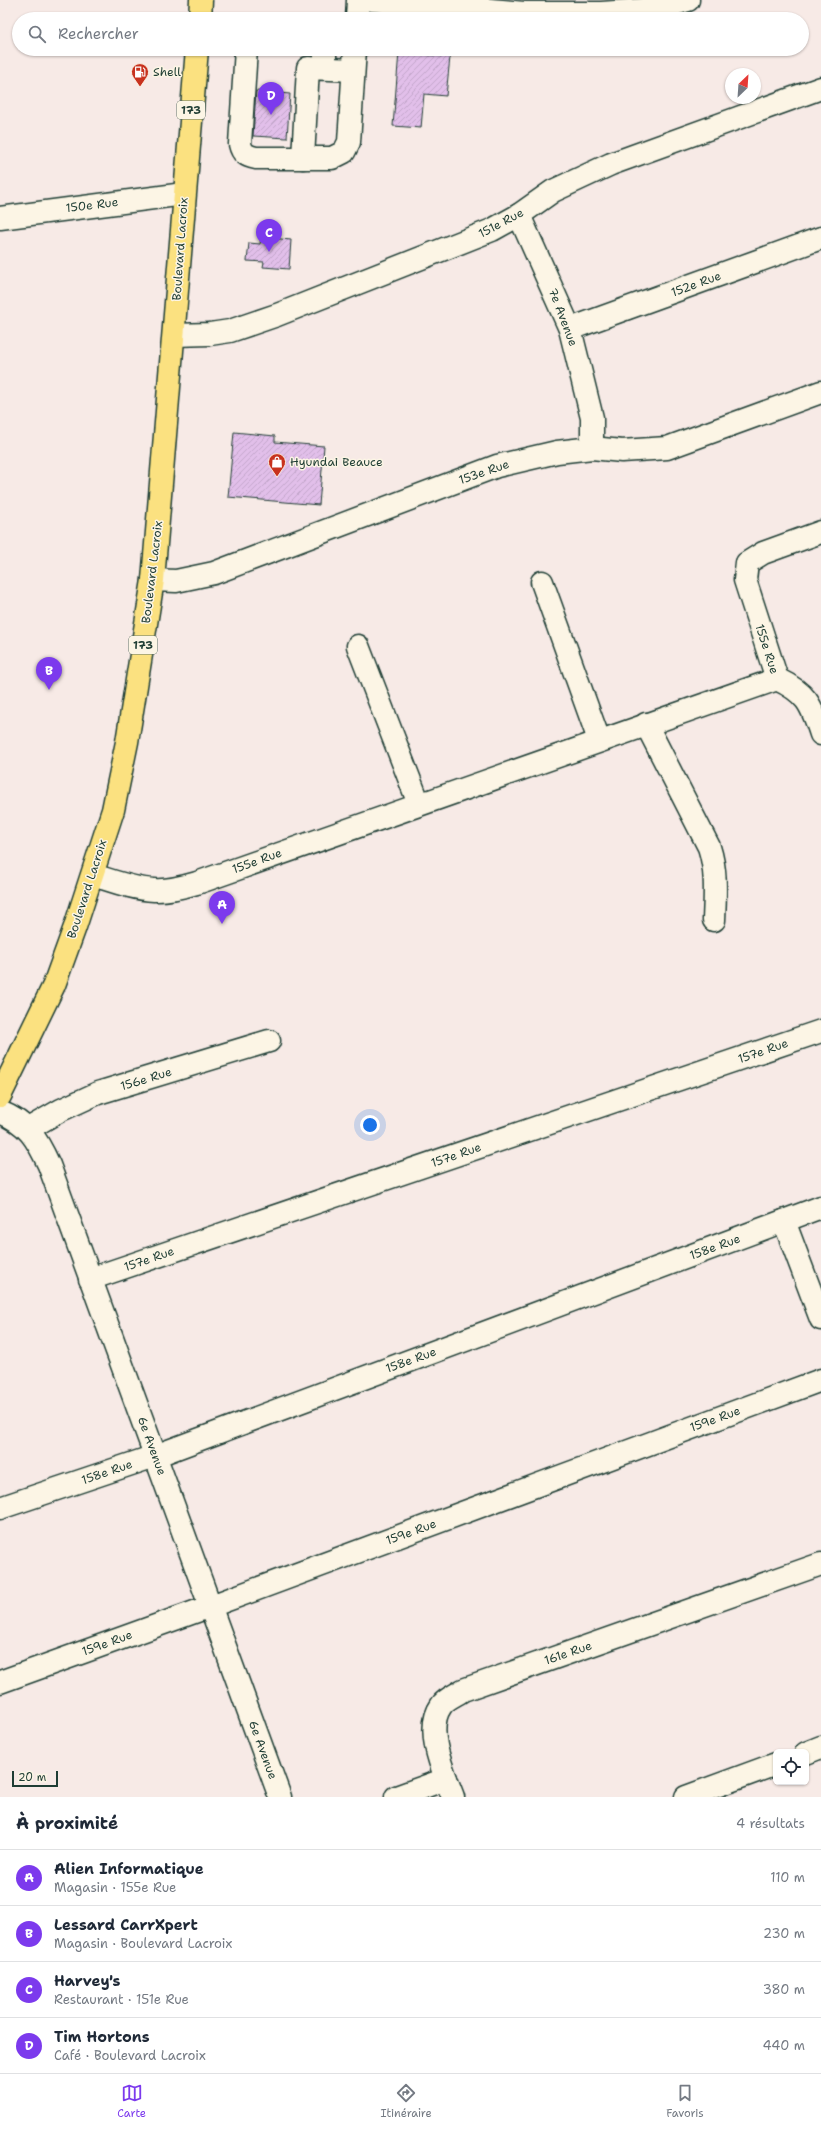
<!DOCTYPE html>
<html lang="fr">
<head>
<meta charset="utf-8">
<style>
  :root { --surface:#fff; --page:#f6f6f7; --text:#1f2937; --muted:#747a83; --line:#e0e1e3; --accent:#7c3aed }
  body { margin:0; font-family:"Shantell Sans",sans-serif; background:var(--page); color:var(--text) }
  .controls { position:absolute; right:12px; bottom:12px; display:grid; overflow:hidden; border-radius:6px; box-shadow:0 1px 3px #0004 }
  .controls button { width:36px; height:36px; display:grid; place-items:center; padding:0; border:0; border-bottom:1px solid var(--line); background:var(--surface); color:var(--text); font:20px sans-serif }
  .compass { position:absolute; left:725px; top:68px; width:36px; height:36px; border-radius:50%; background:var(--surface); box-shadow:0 1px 3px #0004; rotate:25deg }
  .scale { position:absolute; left:12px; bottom:10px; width:46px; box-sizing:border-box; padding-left:4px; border:2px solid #1f3d34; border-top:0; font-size:11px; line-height:14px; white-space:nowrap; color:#1f3d34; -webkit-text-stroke:3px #fcf5e5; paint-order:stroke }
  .you { position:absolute; left:370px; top:1125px; width:14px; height:14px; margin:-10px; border:3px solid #fff; border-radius:50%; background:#1a73e8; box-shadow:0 0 0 6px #1a73e833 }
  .badge { display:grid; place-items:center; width:26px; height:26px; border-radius:50%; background:var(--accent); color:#fff; font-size:13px; font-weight:700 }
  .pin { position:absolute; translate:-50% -33px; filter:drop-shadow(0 1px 2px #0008) }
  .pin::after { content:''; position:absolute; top:21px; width:14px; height:12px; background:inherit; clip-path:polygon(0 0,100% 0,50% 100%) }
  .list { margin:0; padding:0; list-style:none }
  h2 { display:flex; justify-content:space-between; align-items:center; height:52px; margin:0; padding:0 16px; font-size:17px }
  h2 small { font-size:13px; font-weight:400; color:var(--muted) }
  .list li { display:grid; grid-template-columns:26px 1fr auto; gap:12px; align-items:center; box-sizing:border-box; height:56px; padding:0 16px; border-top:1px solid var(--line) }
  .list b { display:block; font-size:15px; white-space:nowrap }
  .list p { margin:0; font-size:13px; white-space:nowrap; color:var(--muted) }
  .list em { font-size:13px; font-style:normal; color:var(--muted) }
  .icon { flex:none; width:22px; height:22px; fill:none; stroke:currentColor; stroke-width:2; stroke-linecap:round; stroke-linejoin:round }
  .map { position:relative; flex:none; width:821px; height:1797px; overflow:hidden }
  .search { position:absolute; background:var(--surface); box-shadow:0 1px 3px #0004; left:12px; right:12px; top:12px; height:44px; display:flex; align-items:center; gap:10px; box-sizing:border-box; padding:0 14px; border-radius:22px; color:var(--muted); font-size:15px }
  .sheet { height:276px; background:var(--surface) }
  nav { display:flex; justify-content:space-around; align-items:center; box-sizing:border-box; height:56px; border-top:1px solid var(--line); background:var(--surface); font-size:11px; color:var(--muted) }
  nav a { display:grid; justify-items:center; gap:2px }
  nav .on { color:var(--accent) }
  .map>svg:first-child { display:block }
</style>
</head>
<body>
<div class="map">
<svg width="821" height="1797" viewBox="0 0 821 1797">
  <defs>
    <pattern id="building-hatch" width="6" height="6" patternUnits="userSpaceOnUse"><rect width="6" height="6" fill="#e2bfea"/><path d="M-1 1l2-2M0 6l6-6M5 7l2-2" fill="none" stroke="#c1a5c9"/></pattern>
  </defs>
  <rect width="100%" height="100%" fill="#f7eae6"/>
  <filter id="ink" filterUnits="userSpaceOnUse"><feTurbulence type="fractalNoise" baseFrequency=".025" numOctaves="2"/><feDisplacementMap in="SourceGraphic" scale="8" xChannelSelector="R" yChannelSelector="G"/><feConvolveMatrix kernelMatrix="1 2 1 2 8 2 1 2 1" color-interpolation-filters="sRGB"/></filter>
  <g filter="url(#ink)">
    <g fill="url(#building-hatch)" stroke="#1f3d34">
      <polygon points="399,52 450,57 446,96 424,94 421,128 393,126"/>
      <polygon points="256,91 290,94 287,138 253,136"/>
      <polygon points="261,237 291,240 289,269 263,267 264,262 247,261 249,243 260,244"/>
      <polygon points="234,432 275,436 275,442 324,446 319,505 228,497"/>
    </g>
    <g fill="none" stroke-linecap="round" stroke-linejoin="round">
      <g stroke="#1f3d34" stroke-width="25">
        <g id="minor">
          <polyline points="372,0 525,13 601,13 658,9 688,0"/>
          <polyline points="357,19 358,0"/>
          <path d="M246 49 240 144C242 153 246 156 256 158H332L344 152 349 142 355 49"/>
          <polyline points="325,49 325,68"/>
          <polyline points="303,158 308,68 353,70"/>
          <polyline points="519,215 570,329 592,418 592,448"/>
          <polyline points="0,218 184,194"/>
          <polyline points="570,329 821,238"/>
          <polyline points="174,335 210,334 230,331 277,315 492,230 519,215 553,191 611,164 821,88"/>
          <polyline points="153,580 176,581 214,573 497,466 557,452 592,448 622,451 667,448 821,392"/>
          <polyline points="542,582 599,740"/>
          <polyline points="358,646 419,804"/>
          <polyline points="777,679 745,580 747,563 763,553 821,532"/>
          <path d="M777 679C806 693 811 703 821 734"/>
          <path d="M646 724 709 847C717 872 715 895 714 920"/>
          <path d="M93 875C113 881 133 889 154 890 168 891 183 887 197 883L777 679"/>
          <path d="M0 1112C28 1123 37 1139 49 1165L280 1797"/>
          <polyline points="28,1129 61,1110 98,1093 269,1041"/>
          <polyline points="784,1221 821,1319"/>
          <polyline points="90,1279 821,1031"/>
          <polyline points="0,1508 155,1456 821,1207"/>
          <polyline points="0,1682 211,1606 821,1380"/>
          <polyline points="806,1753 821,1747"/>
          <polyline points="396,1797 446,1779"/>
          <path d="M453 1797C444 1773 424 1730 441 1706 445 1699 456 1695 463 1690L821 1564"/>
          <polyline points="686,1797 776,1764"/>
        </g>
      </g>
      <g stroke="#1f3d34" stroke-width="25">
        <g id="major">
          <polyline points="200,19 201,0"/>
          <polyline points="0,1096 54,985 75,927 113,810 127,742 153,580 197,49"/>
        </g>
      </g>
      <use href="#minor" stroke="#fcf5e5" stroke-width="22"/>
      <use href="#major" stroke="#fbe180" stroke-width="22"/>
    </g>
  </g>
  <defs>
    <g id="fuel-pin" transform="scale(0.9)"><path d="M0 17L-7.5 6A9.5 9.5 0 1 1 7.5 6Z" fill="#c8321e" stroke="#fcf5e5"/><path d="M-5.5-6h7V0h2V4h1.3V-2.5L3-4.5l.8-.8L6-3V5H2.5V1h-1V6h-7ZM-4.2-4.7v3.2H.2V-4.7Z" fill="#fff"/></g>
    <g id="shop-pin" transform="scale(0.9)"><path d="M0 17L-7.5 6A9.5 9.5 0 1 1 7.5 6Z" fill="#c8321e" stroke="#fcf5e5"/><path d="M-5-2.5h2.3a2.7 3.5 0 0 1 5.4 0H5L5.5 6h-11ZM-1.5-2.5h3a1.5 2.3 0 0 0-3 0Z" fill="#fff"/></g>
  </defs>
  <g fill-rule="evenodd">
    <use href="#fuel-pin" x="140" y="72"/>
    <use href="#shop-pin" x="277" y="462"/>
  </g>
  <g text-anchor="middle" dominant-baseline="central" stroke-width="3" stroke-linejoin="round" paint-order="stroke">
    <g fill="#fcf5e5" stroke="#617469" stroke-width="1">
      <rect x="177" y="101" width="28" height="18" rx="3"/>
      <rect x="129" y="636" width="28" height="18" rx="3"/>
    </g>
    <g font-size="11" font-weight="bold" fill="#1f3d34">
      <text x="191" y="110">173</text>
      <text x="143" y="645">173</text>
    </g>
    <g font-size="12" fill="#1f3d34" stroke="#fcf5e5" text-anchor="start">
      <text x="153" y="72">Shell</text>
      <text x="290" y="462">Hyundai Beauce</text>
    </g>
    <g font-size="12" fill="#1f3d34" stroke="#fcf5e5">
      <text transform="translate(92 205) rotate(-7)">150e Rue</text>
      <text transform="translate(501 223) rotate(-28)">151e Rue</text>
      <text transform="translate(180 249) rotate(-86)">Boulevard Lacroix</text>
      <text transform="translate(696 284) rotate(-20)">152e Rue</text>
      <text transform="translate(563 317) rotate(69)">7e Avenue</text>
      <text transform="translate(484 472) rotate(-19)">153e Rue</text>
      <text transform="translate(152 572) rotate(-83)">Boulevard Lacroix</text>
      <text transform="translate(767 649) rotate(72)">155e Rue</text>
      <text transform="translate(257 861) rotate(-20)">155e Rue</text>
      <text transform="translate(87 889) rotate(-72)">Boulevard Lacroix</text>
      <text transform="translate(763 1051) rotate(-19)">157e Rue</text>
      <text transform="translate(146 1079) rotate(-17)">156e Rue</text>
      <text transform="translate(456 1155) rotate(-19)">157e Rue</text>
      <text transform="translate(715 1247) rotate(-20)">158e Rue</text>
      <text transform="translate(149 1259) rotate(-19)">157e Rue</text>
      <text transform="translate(411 1360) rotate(-20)">158e Rue</text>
      <text transform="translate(715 1419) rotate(-20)">159e Rue</text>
      <text transform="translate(152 1446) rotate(70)">6e Avenue</text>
      <text transform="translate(107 1472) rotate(-19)">158e Rue</text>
      <text transform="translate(411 1532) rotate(-20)">159e Rue</text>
      <text transform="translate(107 1643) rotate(-20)">159e Rue</text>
      <text transform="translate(568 1653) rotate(-19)">161e Rue</text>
      <text transform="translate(263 1750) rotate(70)">6e Avenue</text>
    </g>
  </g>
</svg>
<div class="controls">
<button><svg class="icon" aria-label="locate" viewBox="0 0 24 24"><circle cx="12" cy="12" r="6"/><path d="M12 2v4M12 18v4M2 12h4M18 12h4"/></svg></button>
</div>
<svg class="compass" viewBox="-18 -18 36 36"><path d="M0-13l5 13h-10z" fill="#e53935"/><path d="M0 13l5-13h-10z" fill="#747a83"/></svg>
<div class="scale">20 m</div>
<div class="you"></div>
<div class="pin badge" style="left:222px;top:924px">A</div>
<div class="pin badge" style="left:49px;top:690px">B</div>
<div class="pin badge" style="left:269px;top:252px">C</div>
<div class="pin badge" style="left:271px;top:115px">D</div>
<div class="search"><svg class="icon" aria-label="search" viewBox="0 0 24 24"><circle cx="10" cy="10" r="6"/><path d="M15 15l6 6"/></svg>Rechercher</div>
</div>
<section class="sheet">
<h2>À proximité<small>4 résultats</small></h2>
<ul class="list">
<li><span class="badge">A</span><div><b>Alien Informatique</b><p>Magasin · 155e Rue</p></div><em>110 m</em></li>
<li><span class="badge">B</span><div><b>Lessard CarrXpert</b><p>Magasin · Boulevard Lacroix</p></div><em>230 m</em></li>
<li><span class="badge">C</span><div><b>Harvey's</b><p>Restaurant · 151e Rue</p></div><em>380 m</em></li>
<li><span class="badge">D</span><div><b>Tim Hortons</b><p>Café · Boulevard Lacroix</p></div><em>440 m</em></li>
</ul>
</section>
<nav>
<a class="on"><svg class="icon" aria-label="map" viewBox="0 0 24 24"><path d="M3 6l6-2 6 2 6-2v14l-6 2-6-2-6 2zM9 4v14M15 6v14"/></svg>Carte</a>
<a><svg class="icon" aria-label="directions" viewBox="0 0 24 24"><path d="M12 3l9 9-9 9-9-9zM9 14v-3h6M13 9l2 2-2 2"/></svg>Itinéraire</a>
<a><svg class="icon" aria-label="saved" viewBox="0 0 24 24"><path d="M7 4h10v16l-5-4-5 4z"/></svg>Favoris</a>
</nav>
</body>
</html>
